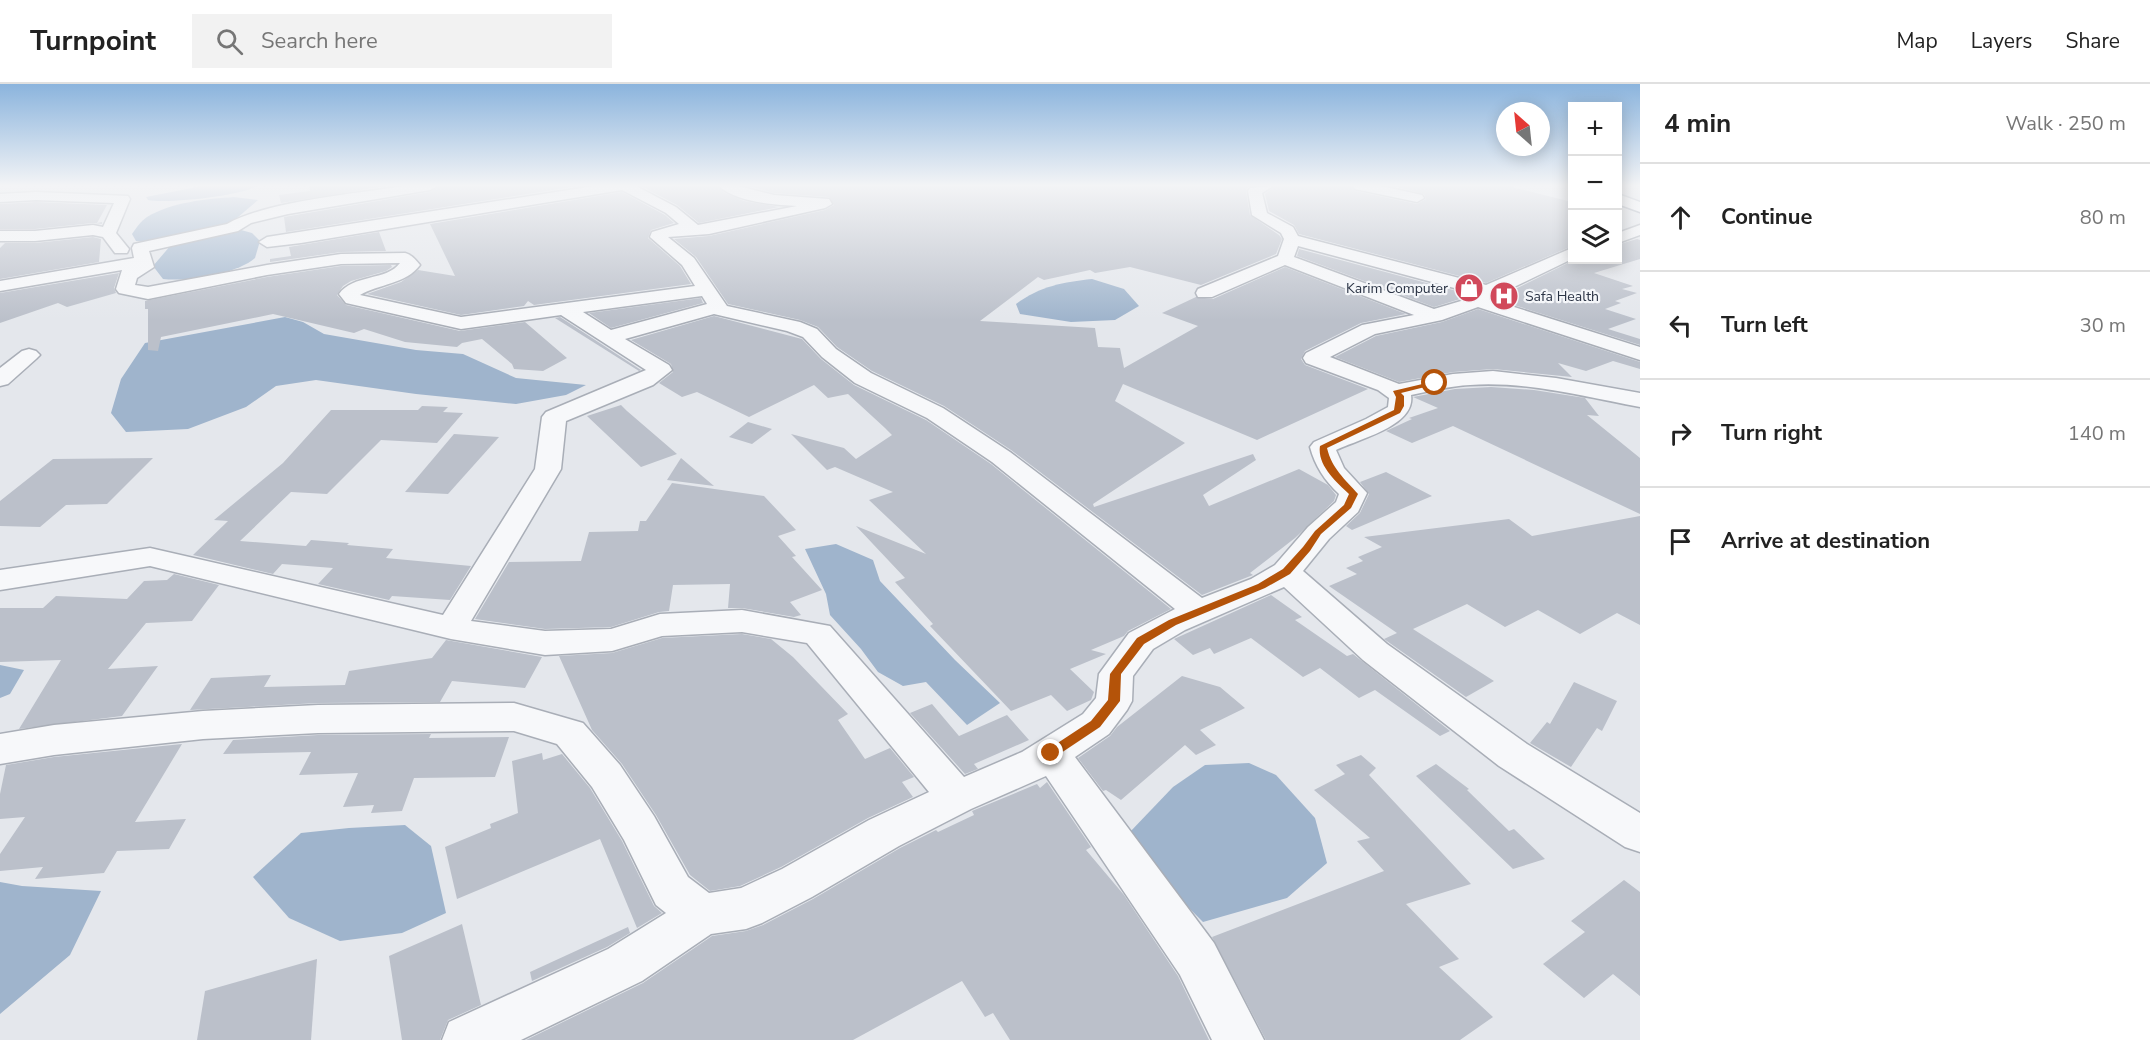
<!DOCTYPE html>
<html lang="en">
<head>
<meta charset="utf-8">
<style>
  :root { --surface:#fff; --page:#f2f2f2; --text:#222; --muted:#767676; --line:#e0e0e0 }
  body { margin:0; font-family:"Nunito Sans",sans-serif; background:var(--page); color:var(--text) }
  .controls { position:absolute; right:18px; top:18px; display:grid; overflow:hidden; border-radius:0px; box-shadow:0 3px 15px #0003 }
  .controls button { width:54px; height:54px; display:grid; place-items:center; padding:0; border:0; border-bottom:2px solid var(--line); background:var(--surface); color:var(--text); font:30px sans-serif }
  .compass { position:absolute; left:1496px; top:18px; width:54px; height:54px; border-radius:50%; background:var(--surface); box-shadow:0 3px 15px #0003; rotate:333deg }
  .stop { position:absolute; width:18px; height:18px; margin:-14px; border:4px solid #b45309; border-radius:50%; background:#fff }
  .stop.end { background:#b45309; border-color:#fff; box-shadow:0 2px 6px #0008 }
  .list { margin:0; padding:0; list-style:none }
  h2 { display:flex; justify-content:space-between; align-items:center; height:78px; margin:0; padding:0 24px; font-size:26px }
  h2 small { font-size:20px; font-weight:400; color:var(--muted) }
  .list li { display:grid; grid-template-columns:39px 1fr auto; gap:18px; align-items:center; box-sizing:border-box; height:108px; padding:0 24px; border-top:2px solid var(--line) }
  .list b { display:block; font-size:22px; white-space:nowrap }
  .list em { font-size:20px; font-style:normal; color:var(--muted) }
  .icon { flex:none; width:33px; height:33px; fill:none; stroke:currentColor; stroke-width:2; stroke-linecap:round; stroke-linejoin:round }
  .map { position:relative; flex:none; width:1640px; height:956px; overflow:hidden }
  header { display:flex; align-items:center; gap:36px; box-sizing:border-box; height:84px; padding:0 30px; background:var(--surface); border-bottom:2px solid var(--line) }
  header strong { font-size:28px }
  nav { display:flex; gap:33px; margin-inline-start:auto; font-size:21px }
  .search { width:420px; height:54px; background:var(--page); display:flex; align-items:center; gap:15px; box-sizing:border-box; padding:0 21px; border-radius:0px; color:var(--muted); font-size:22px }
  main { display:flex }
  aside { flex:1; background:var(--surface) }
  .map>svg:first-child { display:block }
</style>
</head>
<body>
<header>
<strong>Turnpoint</strong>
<div class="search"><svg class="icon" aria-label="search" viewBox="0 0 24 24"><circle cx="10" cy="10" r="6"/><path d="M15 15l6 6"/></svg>Search here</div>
<nav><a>Map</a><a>Layers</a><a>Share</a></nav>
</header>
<main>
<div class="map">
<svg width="1640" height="956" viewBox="0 0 1640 956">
  <rect width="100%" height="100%" fill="#e4e7ec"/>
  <g fill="#9fb4cc">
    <path d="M202 102H256C243 112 165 120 148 116L146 113Z"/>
    <path d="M234 113 258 116 230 140 151 158 136 157 132 150C136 144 141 137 147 133 172 118 206 115 234 113Z"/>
    <path d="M241 146 252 149 260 157 255 174C237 190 187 198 163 195L153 182 171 161Z"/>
    <path d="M1092 195 1124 205 1139 222 1115 236 1071 238 1020 230 1016 220C1040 202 1064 198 1092 195Z"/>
    <polygon points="285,233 303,238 324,250 416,266 463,270 516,294 586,301 566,311 516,320 416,310 316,296 276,302 246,323 188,345 126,348 111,329 121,295 145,259"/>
    <polygon points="836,460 873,476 880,497 955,576 1000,619 967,641 926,598 903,602 878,588 861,565 830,531 826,510 805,465"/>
    <polygon points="0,581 24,586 10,610 0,614"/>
    <polygon points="1249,679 1276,691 1315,734 1327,779 1287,814 1203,838 1144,779 1129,749 1173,703 1205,681"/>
    <polygon points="405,741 431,762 446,829 402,849 340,857 289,834 253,793 301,749 349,744"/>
    <polygon points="0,798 22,802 101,807 70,871 0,930"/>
  </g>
  <g fill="#bbc0ca">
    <polygon points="309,102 386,102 281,119 279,111 310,107"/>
    <polygon points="439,102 578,102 286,148 284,133 430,108"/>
    <polygon points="641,102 717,102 725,109 744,117 779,123 699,139 677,121"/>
    <polygon points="748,102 1249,102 1246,107 1250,131 1279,151 1282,155 1276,170 1201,201 1130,183 1095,189 1090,186 1044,196 1038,193 980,237 1095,244 1098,263 1120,264 1124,284 1198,242 1162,229 1196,213 1213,215 1285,183 1406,230 1361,239 1305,267 1301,275 1305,281 1368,305 1257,356 1123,300 1115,317 1185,359 1093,420 1094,423 1253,370 1256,376 1203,411 1209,422 1299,385 1328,401 1336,411 1334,417 1295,454 1250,489 1253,491 1202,511 1011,366 944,322 872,287 837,263 818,243 800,236 728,220 696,173 674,155 709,152 825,126 834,121 829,113 774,109"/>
    <polygon points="1275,102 1351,102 1355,107 1417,120 1426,115 1424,110 1393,102 1508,102 1572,118 1572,162 1486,199 1299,150 1294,141 1269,127 1265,110"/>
    <polygon points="622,108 665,131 674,139 651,146 648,154 680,182 691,200 534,221 528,217 524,222 461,231 367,210 401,198 418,186 455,192 430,140"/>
    <polygon points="36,118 107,121 97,139 102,138 102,140 93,139 35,145 0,145 0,120"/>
    <polygon points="379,148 386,167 341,168 270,178 270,175 291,172 289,163"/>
    <polygon points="93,153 101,155 99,178 0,195 0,164 5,159 35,159"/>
    <polygon points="1637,155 1640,156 1640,175 1594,189 1633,202 1622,205 1637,209 1615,217 1621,219 1605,225 1636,235 1608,245 1640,255 1640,261 1495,215 1574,176 1617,176 1617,161"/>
    <polygon points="1299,165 1468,210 1460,215 1434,223 1297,172"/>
    <polygon points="391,181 392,183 386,187 351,197 343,202 337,211 346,221 460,247 525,238 567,274 543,287 514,285 512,280 482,255 462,259 457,263 405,258 364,245 354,249 273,230 161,253 158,267 148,266 148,225 145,225 145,217 267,193 341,182"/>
    <polygon points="119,189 114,204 116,209 67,223 58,219 0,239 0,209"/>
    <polygon points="701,214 703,219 611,244 589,229"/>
    <polygon points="1478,225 1640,278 1640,285 1613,277 1586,287 1558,279 1572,293 1493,285 1453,288 1399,298 1335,273 1376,252 1442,238"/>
    <polygon points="714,232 802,255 821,275 854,301 926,336 991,380 1171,525 1128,547 1124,552 1091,566 1106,570 1070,585 1094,608 1091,616 1067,627 1051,611 1011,627 930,542 933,540 895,498 905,494 856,442 926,470 869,416 893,408 835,383 827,386 791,350 844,364 856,375 892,351 885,344 848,310 828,314 814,301 749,333 697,308 682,313 659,299 673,288 671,280 631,256"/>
    <polygon points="560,233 641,286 639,287 555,234"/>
    <polygon points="1491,303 1534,306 1585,314 1599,332 1587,331 1640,374 1640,430 1453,342 1412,359 1386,347 1412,335 1409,334 1438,324 1413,313 1455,305"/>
    <polygon points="621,321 627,327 677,370 641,383 587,332"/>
    <polygon points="422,322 448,323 443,328 463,329 437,359 381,356 327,410 291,408 240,457 306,462 311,456 349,459 347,461 393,465 386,474 471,482 450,516 392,512 389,516 318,500 333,484 282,480 273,490 193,471 228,437 214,436 283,379 331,326 418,326"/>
    <polygon points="748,338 772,345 752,360 729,353"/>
    <polygon points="454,350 499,353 448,410 405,408"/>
    <polygon points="153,374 107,420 66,421 40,443 0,442 0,417 53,375"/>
    <polygon points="681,374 714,402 667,396"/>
    <polygon points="1386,388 1432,412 1352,446 1346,442 1360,429 1369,410 1360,398"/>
    <polygon points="672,399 764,412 796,446 778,452 796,472 792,473 822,506 790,518 801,531 794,533 742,524 728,524 730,500 673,501 669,527 659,528 611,543 545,545 475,535 509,478 581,477 589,448 638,447 640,437 646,437"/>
    <polygon points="1640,432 1640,541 1617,529 1580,550 1538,526 1505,543 1467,520 1413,545 1494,597 1466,613 1384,555 1397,549 1329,502 1357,490 1346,484 1363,477 1358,473 1382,463 1364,453 1509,435 1532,452"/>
    <polygon points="174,490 219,501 192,537 146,539 108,585 158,582 122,632 19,645 61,576 0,578 0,524 43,524 56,512 127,515 144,497 167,496"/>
    <polygon points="1271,511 1302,533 1295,536 1347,572 1353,570 1450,647 1440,652 1375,606 1359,614 1320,584 1303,593 1251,554 1214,570 1210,564 1193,571 1174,555"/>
    <polygon points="742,550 771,555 793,573 848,630 838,636 865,675 890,664 914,693 902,698 913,713 868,734 781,783 740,802 710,807 690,791 656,731 622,680 592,646 559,572 612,569 662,554"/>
    <polygon points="446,556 542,573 525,604 452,597 440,618 318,619 190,626 211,594 271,591 264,603 345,601 349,587 432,574"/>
    <polygon points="1182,592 1220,603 1245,624 1200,646 1216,661 1196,671 1185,661 1121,716 1106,706 1103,707 1078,674 1110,652 1117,643"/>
    <polygon points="1574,598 1617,617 1602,647 1597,644 1571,683 1530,659 1547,638 1550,640"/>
    <polygon points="932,620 959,652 1007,631 1029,656 974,680 978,685 965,690 910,629"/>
    <polygon points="431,650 429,654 509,653 495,693 414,694 402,727 371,729 374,721 343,723 358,689 299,691 311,668 223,670 233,656 318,651"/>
    <polygon points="182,660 135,738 186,735 169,765 117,767 104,789 35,795 43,783 0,787 0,770 25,733 0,735 0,710 6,681 54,673"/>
    <polygon points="542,669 543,676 562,670 590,704 622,757 654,822 662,829 637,844 600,755 457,815 445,763 491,744 490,740 518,729 512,677"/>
    <polygon points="1361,671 1376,684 1369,691 1471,800 1406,820 1459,875 1439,883 1493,933 1460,956 1266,956 1212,853 1384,787 1357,757 1370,754 1314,706 1345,690 1336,681"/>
    <polygon points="1436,680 1469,705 1467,706 1509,747 1514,745 1545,775 1513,785 1416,692"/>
    <polygon points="1047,698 1091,763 1086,766 1124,811 1178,892 1209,956 1010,956 993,929 985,933 962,897 853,956 526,956 643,899 712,852 746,847 763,841 813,815 900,764 936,746 938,748 974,731 972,727 1037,700 1040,704"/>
    <polygon points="1624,796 1640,808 1640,912 1613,890 1584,914 1543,880 1585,848 1571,837"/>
    <polygon points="462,840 481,921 448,936 440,956 402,956 389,872"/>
    <polygon points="628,843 630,849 607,863 532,897 530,888"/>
    <polygon points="317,875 311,956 197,956 205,907"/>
  </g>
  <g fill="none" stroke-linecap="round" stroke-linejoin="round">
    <g stroke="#a9aeb7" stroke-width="3">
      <g id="street">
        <path d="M403 102H437L430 106 288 130 251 139 238 147 149 167 154 183 137 194 135 201 148 203 267 181 341 170 405 169C412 171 415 175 420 181 406 200 379 200 360 211L461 233 695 202 682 181 650 153 652 148 679 140 666 129 622 106 301 159 267 163 259 158 267 153 594 102H636L676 123 698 141 797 122C775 121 735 118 719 102H738L774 111 829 115 832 120 825 124 709 150 668 153 694 174 727 222 800 238 817 245 836 265 871 289 943 324 1010 368 1202 514 1251 495 1275 481 1308 443 1336 418 1339 410C1325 397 1315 382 1310 363L1314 358 1366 335 1388 323 1389 314 1378 306 1306 279 1303 274 1306 269 1362 241 1414 231 1285 181 1212 213H1198L1196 209 1198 205 1278 172 1284 155 1281 149 1252 131 1248 107 1250 104 1273 102 1262 109 1267 129 1293 143 1298 152 1486 201 1572 164V175L1489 215 1640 263V276L1478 223 1442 236 1375 250 1330 273 1399 300 1453 290 1493 287 1556 294 1640 309V323C1585 313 1527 297 1470 301 1450 302 1430 307 1411 311 1416 342 1359 355 1336 366L1344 384 1367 409 1358 428 1329 455 1303 487 1387 560 1527 660 1640 729V768L1625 763 1499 682 1363 576 1284 503 1185 546 1153 565 1133 592 1132 617 1127 626 1109 650 1075 673 1214 859 1264 956H1212L1180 891 1046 692 971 725 899 762 812 813 762 839 746 845 711 850 642 897 521 956H442L449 938 608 865 666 829 656 821 624 756 592 703 557 660 514 647 318 649 203 655 54 671 0 680V650L54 641 203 627 318 621 514 619 583 639 620 681 654 732 688 793 709 809 741 804 782 785 869 736 929 708 807 559 742 548 662 552 612 567 545 571 451 555 150 482 0 506V486L150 464 443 531 535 385 542 333 546 328 646 286 561 231 461 245 346 219 339 210C353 190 387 197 400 179L341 180 267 191 148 215 119 209 116 205 122 186 0 207V197L134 174 132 164 134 160 227 140C268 117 354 110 403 102ZM1298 162 1473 209 1461 217 1434 225 1294 173ZM702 212 707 220 611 246 583 228ZM714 230 787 247 803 253 822 273 855 299 927 334 992 378 1175 525 1129 549 1099 590 1096 614 1083 630 1022 668 964 693 830 542 742 526 660 530 611 545 545 547 471 537 561 385 566 337 653 301 672 286 669 281 625 255Z"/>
        <polygon points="1353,102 1381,102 1422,111 1424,114 1417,118 1355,105"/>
        <polygon points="36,108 128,112 130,115 116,149 129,165 127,169 115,169 103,153 93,151 35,157 0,157 0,147 35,147 93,141 103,143 114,119 36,116 0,118 0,110"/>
        <polygon points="1640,141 1640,151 1618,159 1618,149"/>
        <polygon points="29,265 36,267 40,271 36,275 8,300 0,302 0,284 22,267"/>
      </g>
    </g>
    <g stroke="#8b94a3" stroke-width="3">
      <polygon id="highway" points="1618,110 1640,118 1640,128 1618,120"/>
    </g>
    <use href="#street" fill="#f7f8fa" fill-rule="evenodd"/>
    <use href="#highway" fill="#fff" fill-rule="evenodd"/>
  </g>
  <linearGradient id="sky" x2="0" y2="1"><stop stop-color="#8bb4dd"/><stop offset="0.43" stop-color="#f3f4f6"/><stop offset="1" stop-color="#f3f4f6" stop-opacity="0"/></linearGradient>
  <rect width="1640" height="236" fill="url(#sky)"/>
  <path fill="#b45309" d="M1435 297 1437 300 1401 309 1404 312V322L1400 329 1327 364C1332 385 1345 395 1358 410L1351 424 1321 450 1310 467 1290 490 1265 504 1176 541 1144 560 1121 590 1120 617 1100 643 1055 673H1047L1045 669 1047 666 1091 637 1108 616 1110 590 1137 554 1169 536 1258 500 1283 485 1303 463 1315 447 1344 421 1349 410C1336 398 1317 381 1320 362L1394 326 1396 313 1393 307Z"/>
  <defs>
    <g id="shop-disc" transform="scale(1.5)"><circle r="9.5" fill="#d1495b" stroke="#f4f6f9"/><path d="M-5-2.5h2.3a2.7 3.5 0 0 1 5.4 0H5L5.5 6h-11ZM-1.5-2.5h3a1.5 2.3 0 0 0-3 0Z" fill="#fff"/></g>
    <g id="hospital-disc" transform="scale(1.5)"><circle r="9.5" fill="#d1495b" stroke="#f4f6f9"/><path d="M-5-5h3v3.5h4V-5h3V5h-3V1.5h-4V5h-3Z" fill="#fff"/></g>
  </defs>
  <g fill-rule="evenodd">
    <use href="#shop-disc" x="1469" y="204"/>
    <use href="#hospital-disc" x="1504" y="212"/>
  </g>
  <g text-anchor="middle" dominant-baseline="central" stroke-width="4.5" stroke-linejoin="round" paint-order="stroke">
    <g font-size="14" fill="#2b3445" stroke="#f4f6f9" text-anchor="end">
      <text x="1448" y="204">Karim Computer</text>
      <text x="1525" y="212" text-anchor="start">Safa Health</text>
    </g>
  </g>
</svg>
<div class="controls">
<button>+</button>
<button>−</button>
<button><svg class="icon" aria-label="layers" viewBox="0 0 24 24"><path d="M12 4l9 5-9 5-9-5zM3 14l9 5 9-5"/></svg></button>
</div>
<svg class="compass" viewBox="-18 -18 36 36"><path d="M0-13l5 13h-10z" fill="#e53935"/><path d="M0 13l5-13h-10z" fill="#767676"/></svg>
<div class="stop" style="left:1435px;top:299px"></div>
<div class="stop end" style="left:1051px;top:669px"></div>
</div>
<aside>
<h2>4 min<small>Walk · 250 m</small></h2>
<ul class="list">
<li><svg class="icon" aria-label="ahead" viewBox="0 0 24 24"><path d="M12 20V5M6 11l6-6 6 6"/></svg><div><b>Continue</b></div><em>80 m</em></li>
<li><svg class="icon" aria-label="left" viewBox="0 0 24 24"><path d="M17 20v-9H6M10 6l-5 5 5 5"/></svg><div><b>Turn left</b></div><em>30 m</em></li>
<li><svg class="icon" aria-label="right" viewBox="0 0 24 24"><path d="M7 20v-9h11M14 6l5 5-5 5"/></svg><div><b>Turn right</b></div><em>140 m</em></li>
<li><svg class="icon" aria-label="arrive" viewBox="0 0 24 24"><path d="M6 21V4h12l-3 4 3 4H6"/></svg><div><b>Arrive at destination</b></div></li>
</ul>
</aside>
</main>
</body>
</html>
